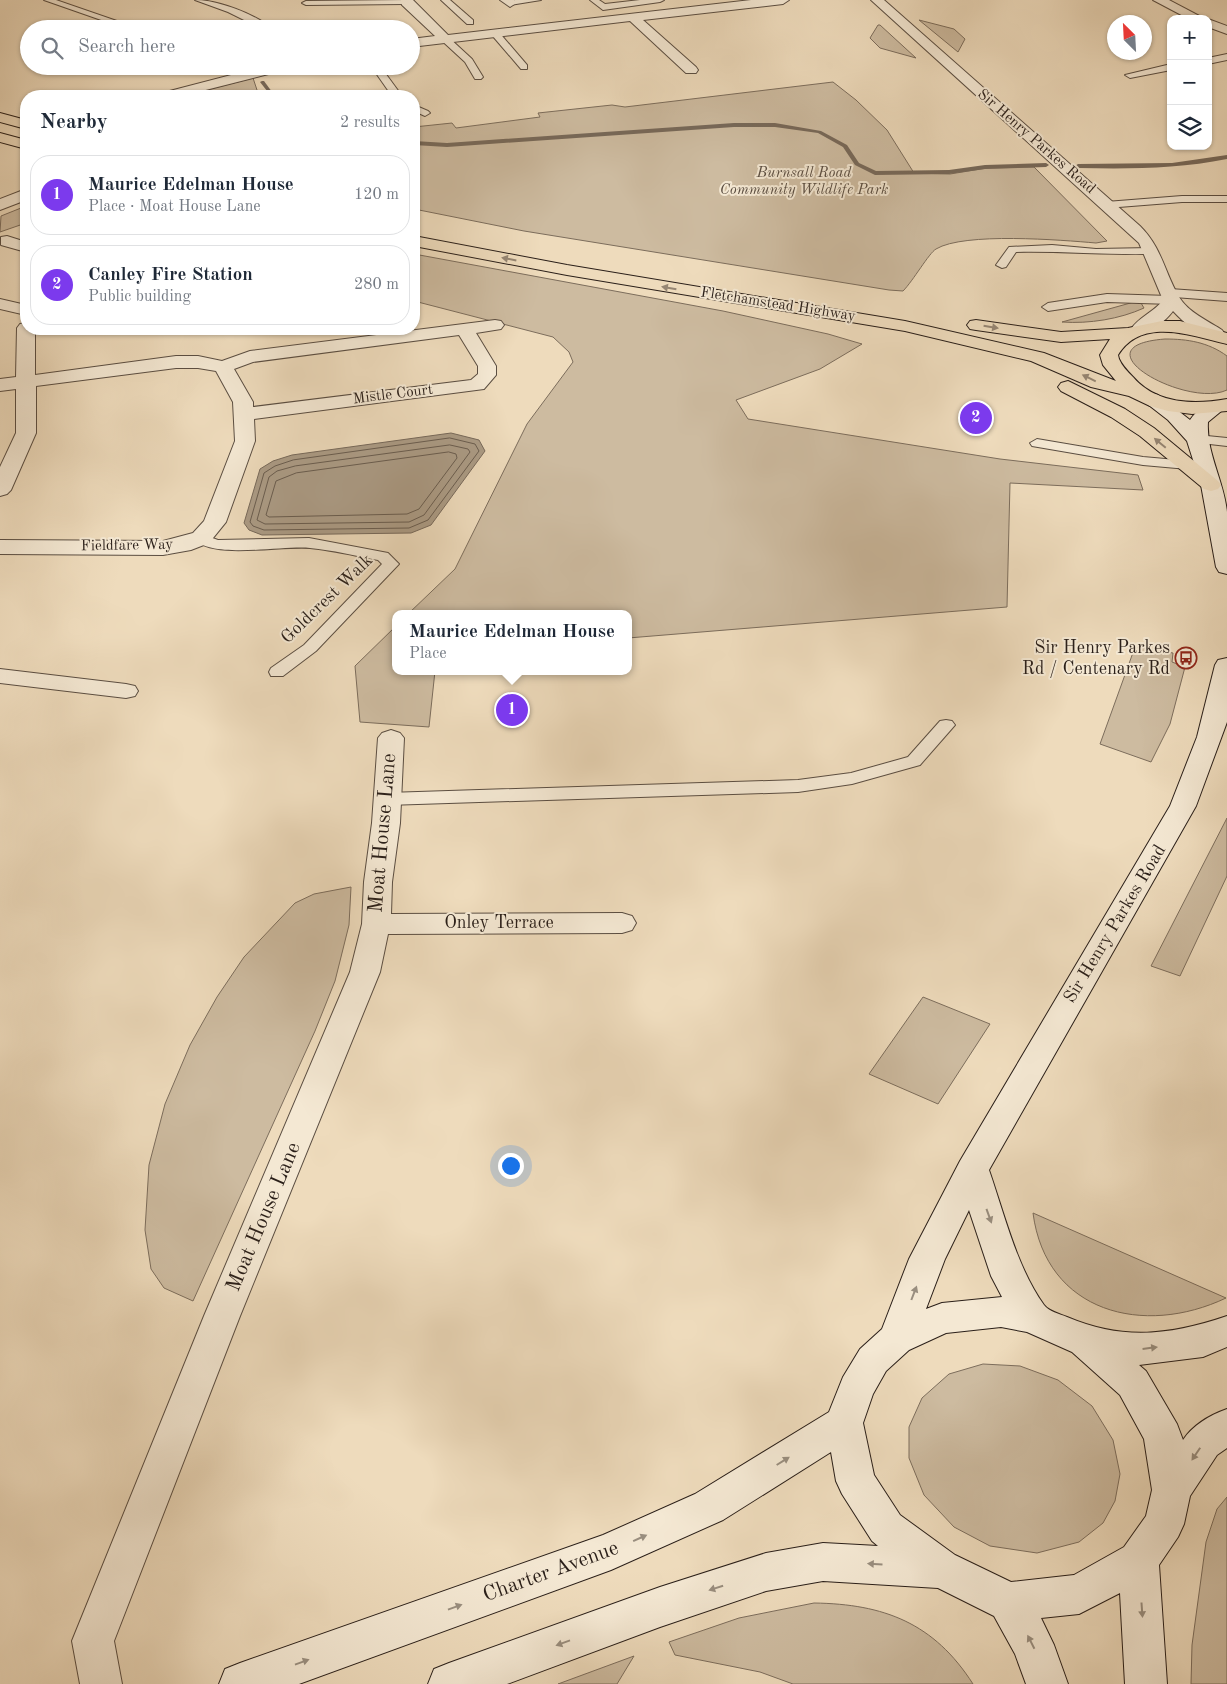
<!DOCTYPE html>
<html lang="en">
<head>
<meta charset="utf-8">
<style>
  :root { --surface:#fff; --page:#f6f6f7; --text:#1f2937; --muted:#747a83; --line:#e0e1e3; --accent:#7c3aed }
  body { margin:0; font-family:"Old Standard TT",serif; background:var(--page); color:var(--text) }
  .controls { position:absolute; right:15px; top:15px; display:grid; overflow:hidden; border-radius:10px; box-shadow:0 1px 4px #0004 }
  .controls button { width:45px; height:45px; display:grid; place-items:center; padding:0; border:0; border-bottom:1px solid var(--line); background:var(--surface); color:var(--text); font:25px sans-serif }
  .compass { position:absolute; left:1107px; top:15px; width:45px; height:45px; border-radius:50%; background:var(--surface); box-shadow:0 1px 4px #0004; rotate:336deg }
  .you { position:absolute; left:510px; top:1165px; width:18px; height:18px; margin:-12px; border:4px solid #fff; border-radius:50%; background:#1a73e8; box-shadow:0 0 0 8px #1a73e833 }
  .badge { display:grid; place-items:center; width:32px; height:32px; border-radius:50%; background:var(--accent); color:#fff; font-size:16px; font-weight:700 }
  .pin { position:absolute; translate:-50% -50%; border:2px solid #fff; box-shadow:0 1px 5px #0006 }
  .popup { position:absolute; left:392px; top:610px; width:240px; height:65px; box-sizing:border-box; display:grid; place-content:center; border-radius:10px; background:var(--surface); filter:drop-shadow(0 1px 4px #0005); font-size:16px; white-space:nowrap; color:var(--muted) }
  .popup b { font-size:19px; color:var(--text) }
  .popup::after { content:''; position:absolute; left:50%; top:100%; margin-left:-10px; border:10px solid transparent; border-top-color:var(--surface) }
  .list { margin:0; padding:0; list-style:none }
  h2 { display:flex; justify-content:space-between; align-items:center; height:65px; margin:0; padding:0 20px; font-size:21px }
  h2 small { font-size:16px; font-weight:400; color:var(--muted) }
  .list li { display:grid; grid-template-columns:32px 1fr auto; gap:15px; align-items:center; box-sizing:border-box; height:80px; margin:0 10px 10px; padding:0 10px; border:1px solid var(--line); border-radius:20px }
  .list b { display:block; font-size:19px; white-space:nowrap }
  .list p { margin:0; font-size:16px; white-space:nowrap; color:var(--muted) }
  .list em { font-size:16px; font-style:normal; color:var(--muted) }
  .icon { flex:none; width:28px; height:28px; fill:none; stroke:currentColor; stroke-width:2; stroke-linecap:round; stroke-linejoin:round }
  .map { position:relative; flex:none; width:1227px; height:1684px; overflow:hidden }
  .search { position:absolute; background:var(--surface); box-shadow:0 1px 4px #0004; left:20px; top:20px; width:400px; height:55px; display:flex; align-items:center; gap:12px; box-sizing:border-box; padding:0 18px; border-radius:28px; color:var(--muted); font-size:19px }
  .panel { position:absolute; background:var(--surface); box-shadow:0 1px 4px #0004; left:20px; top:90px; width:400px; height:245px; border-radius:20px }
  .map>svg:first-child { display:block }
</style>
</head>
<body>
<div class="map">
<svg width="1227" height="1684" viewBox="0 0 1227 1684">
  <rect width="100%" height="100%" fill="#eedbbc"/>
  <filter id="stains"><feTurbulence type="fractalNoise" baseFrequency=".004" numOctaves="4"/><feColorMatrix values="0 0 0 0 .2 0 0 0 0 .09 0 0 0 0 .02 0 0 0 .5 -.17"/></filter>
  <radialGradient id="worn" r=".72"><stop offset=".6" stop-color="#630" stop-opacity="0"/><stop offset="1" stop-color="#630" stop-opacity=".3"/></radialGradient>
  <g fill="#cdbba0" stroke="#7c6d5c">
    <polygon points="919,20 954,29 965,39 958,52"/>
    <polygon points="878,25 880,25 916,58 880,48 870,38"/>
    <polygon points="253,78 259,96 183,96"/>
    <path d="M833 82 856 100 887 130 914 173 950 174 987 168 1034 167 1107 241 1096 243C1061 240 964 232 936 249 929 253 913 281 903 291L889 290 524 231 414 209V127L452 123 456 128 540 117 538 113 612 105 625 107Z"/>
    <polygon points="26,206 26,223 0,232 1,216"/>
    <polygon points="414,254 723,311 828,334 862,344 820,369 736,400 748,419 1000,459 1138,475 1143,490 1010,483 1007,607 628,638 628,614 408,614 455,569 527,424 573,362 569,352 553,337 414,301"/>
    <path d="M1134 302 1141 303 1144 308C1120 319 1089 324 1062 322Z"/>
    <path d="M1165 339C1187 339 1208 342 1227 356V390C1187 409 1073 346 1165 339Z"/>
    <polygon points="396,626 396,671 435,671 429,727 360,722 355,666"/>
    <polygon points="1135,647 1173,653 1172,662 1185,667 1170,724 1151,762 1100,744"/>
    <polygon points="1227,818 1227,876 1180,976 1151,966"/>
    <polygon points="351,887 349,925 335,981 315,1031 193,1301 164,1288 151,1269 145,1230 149,1165 165,1104 190,1045 217,997 244,957 295,903 314,894"/>
    <polygon points="923,997 990,1024 938,1104 869,1074"/>
    <path d="M1033 1213 1226 1298C1144 1337 1046 1313 1033 1213Z"/>
    <polygon points="983,1364 1020,1366 1058,1380 1092,1406 1113,1440 1120,1474 1115,1501 1103,1523 1079,1542 1037,1553 990,1546 954,1527 924,1495 909,1458 909,1427 922,1398 949,1374"/>
    <polygon points="1227,1497 1227,1684 1191,1684 1192,1645 1206,1542 1217,1509"/>
    <path d="M814 1603C884 1604 934 1623 973 1684H793L760 1672 675 1655 669 1642 739 1618Z"/>
    <polygon points="634,1656 617,1684 558,1684"/>
  </g>
  <polygon fill="#ab9b85" stroke="#77695a" points="451,433 479,440 485,451 431,525 411,533 262,535 249,530 244,523 260,469 273,461 292,455"/>
  <g fill="none" stroke-linecap="round" stroke-linejoin="round">
    <g stroke="#6a5d4f" stroke-width="1">
      <polygon points="450,438 475,444 479,451 428,520 409,528 264,530 253,526 250,522 264,473 275,466 293,460"/>
      <polygon points="450,445 468,449 470,452 424,515 409,522 265,524 257,520 269,477 277,471 295,466"/>
      <polygon points="449,452 456,454 457,458 419,509 407,514 269,517 266,515 276,481 296,473"/>
    </g>
    <g fill="#77695a" fill-rule="evenodd">
      <polygon points="262,81 264,81 275,96 271,96 260,82"/>
      <polygon points="734,123 775,123 821,131 847,145 859,163 876,171 949,170 985,165 1046,163 1049,165 1046,167 985,169 949,174 875,175 855,165 843,147 818,133 775,127 734,127 447,147 414,145 414,141 447,143"/>
      <path d="M1227 155V159C1178 169 1128 169 1078 168L1075 166 1078 164 1172 163Z"/>
    </g>
    <g stroke="#5b4e42" stroke-width="2">
      <g id="lane">
        <polygon points="44,0 56,0 140,29 127,29"/>
        <path d="M195 0C218 0 255 14 273 29H262L228 12Z"/>
        <polygon points="408,0 410,2 406,4 306,5 302,3 306,1"/>
        <polygon points="441,0 450,0 473,20 473,24 467,24"/>
        <polygon points="515,0 541,0 510,5 506,3"/>
        <polygon points="590,0 599,0 605,4 640,0 664,0 660,2 603,10"/>
        <polygon points="491,30 497,30 527,65 527,69 521,69 491,34"/>
        <polygon points="440,35 446,35 472,59 483,77 481,79 475,79 465,62 440,39"/>
        <polygon points="1227,54 1227,60 1208,64 1208,58"/>
        <polygon points="1171,64 1171,70 1130,78 1125,75"/>
        <polygon points="243,66 255,66 264,71 259,74"/>
        <polygon points="371,66 380,66 402,96 392,96"/>
        <polygon points="414,105 428,111 430,113 425,116 414,111"/>
        <polygon points="1182,196 1227,196 1227,202 1182,202 1106,208 1101,205 1106,202"/>
        <path d="M1052 245 1096 249 1151 248 1157 251 1151 254C1106 255 1061 251 1016 252L1006 267 1002 268 996 265 1009 247Z"/>
        <polygon points="1170,289 1227,293 1227,301 1174,297 1178,300 1172,304 1107,302 1048,311 1042,307 1048,303 1107,294 1169,296 1164,293"/>
        <polygon points="1197,435 1227,438 1227,446 1192,442 1190,439 1192,436"/>
        <polygon points="1037,439 1143,457 1199,462 1206,466 1199,470 1143,465 1032,446 1030,443"/>
        <path d="M201 534 218 540 309 538 388 553 399 564 316 651 283 676H271L269 672 271 668 304 645 382 564 378 560C356 556 332 550 310 548 284 545 209 560 194 538Z"/>
        <polygon points="946,720 952,721 955,725 920,765 852,784 798,792 387,805 381,803 378,799 381,795 387,793 798,780 851,773 908,757 940,721"/>
      </g>
    </g>
    <g stroke="#5b4e42" stroke-width="2">
      <g id="street">
        <polygon points="401,0 413,0 448,35 751,0 789,0 783,4 643,20 696,67 698,70 696,73 686,73 630,21 411,47 411,39 435,36 402,5"/>
        <polygon points="500,0 514,0 516,3 510,7"/>
        <path d="M871 0H884L1140 226C1162 248 1164 271 1179 297 1188 312 1208 321 1222 330L1225 334 1222 338C1206 342 1184 323 1173 311 1165 322 1147 336 1134 333L1131 329C1139 317 1154 312 1163 300L1139 243Z"/>
        <polygon points="1153,0 1169,0 1205,19 1189,19"/>
        <polygon points="1208,19 1227,26 1227,34 1208,27"/>
        <polygon points="266,66 290,66 288,69 182,96 160,96 162,93"/>
        <polygon points="26,189 26,200 0,210 0,199"/>
        <polygon points="7,236 26,242 26,252 1,245 1,237"/>
        <polygon points="0,299 26,305 26,315 0,309"/>
        <path d="M495 320 501 321 504 325 501 329 476 333 496 366V375L484 389 254 419 255 441 226 522 209 543 191 550 163 555 0 554V540L163 541 193 533 204 521 235 441 233 402 216 371 198 368H176L36 386V433L11 490 7 494 0 496V467L16 433V389L0 391V379L16 377 17 328 20 324 26 323V329H35V375L176 356H198L222 361 250 351ZM459 335 478 366V374L471 380 253 407V402L234 369 253 362Z"/>
        <polygon points="0,669 126,684 135,686 138,691 135,696 126,698 0,683"/>
        <polygon points="391,730 400,733 404,738 400,823 392,882 391,914 622,913 632,916 636,923 632,930 622,933 388,934 380,972 240,1316 114,1641 122,1684 80,1684 72,1641 204,1316 350,972 362,924 364,882 372,823 378,738 382,733"/>
      </g>
    </g>
    <g stroke="#2a1f19" stroke-width="2">
      <g id="secondary">
        <path d="M1151 393 1158 395 1190 420C1198 409 1208 400 1222 404L1225 408 1208 422C1206 453 1224 481 1227 512 1227 532 1227 554 1227 574L1219 572 1216 567 1201 485 1187 441 1168 420 1141 399 1144 395Z"/>
        <path d="M1227 658V722L1196 806 989 1170C1004 1213 1017 1268 1044 1305 1048 1311 1060 1314 1067 1317 1123 1341 1171 1335 1227 1316V1347L1203 1357 1139 1365 1146 1371 1177 1424 1183 1440C1193 1425 1210 1415 1227 1409V1448L1217 1455 1190 1496 1184 1524 1178 1537 1159 1565 1167 1684H1125L1120 1593 1079 1614 1041 1618 1054 1645 1068 1684H1026L1015 1654 994 1616 938 1588 823 1581 766 1591 660 1627 507 1684H428L434 1669 449 1663 660 1587 766 1553 823 1543 878 1546 872 1541 842 1494 836 1481 831 1452 723 1520 611 1570 299 1684H219L225 1669 240 1663 603 1535 695 1494 829 1412 843 1377 860 1349 882 1329 909 1259 960 1161 1170 806 1197 737 1215 665 1218 660ZM969 1210 991 1276 1002 1297 942 1303 926 1309 945 1259ZM1001 1327 1027 1332 1072 1352 1120 1395 1144 1439 1152 1490 1146 1516 1124 1547 1074 1575 1011 1582 955 1555 900 1515 874 1475 863 1423 873 1394 886 1371 909 1350 946 1333Z"/>
      </g>
    </g>
    <g stroke="#2a1f19" stroke-width="2">
      <g id="highway">
        <polygon points="0,113 26,120 26,129 0,122"/>
        <polygon points="0,133 26,140 26,149 0,142"/>
        <path d="M414 236 567 265 905 321 1044 353 1116 381 1103 365 1100 355 1110 339 1061 342 976 330 970 329 967 325 970 321 976 320 1061 332 1128 328 1162 321H1180L1227 333V344C1192 336 1142 316 1118 355L1119 359C1122 366 1127 371 1133 377 1156 404 1194 405 1227 399V411L1192 414 1168 411 1150 406 1129 396 1091 387 1031 361 905 331 567 275 414 246Z"/>
        <polygon points="1068,381 1125,409 1154,428 1218,481 1221,485 1218,489 1211,491 1204,489 1140,436 1111,417 1061,391 1058,387 1061,383"/>
      </g>
    </g>
    <use href="#lane" fill="#f4e8d3" fill-rule="evenodd"/>
    <use href="#street" fill="#f4e8d3" fill-rule="evenodd"/>
    <use href="#secondary" fill="#f4e8d3" fill-rule="evenodd"/>
    <use href="#highway" fill="#eedbbc" fill-rule="evenodd"/>
  </g>
  <defs><path id="oneway-solid" d="M-6-.8H1V-3.2L6.5 0L1 3.2V.8H-6Z" transform="scale(1.25)"/></defs>
  <g fill="#968673">
    <use href="#oneway-solid" transform="translate(509 259) rotate(-169)"/>
    <use href="#oneway-solid" transform="translate(669 288) rotate(-170)"/>
    <use href="#oneway-solid" transform="translate(991 327) rotate(9)"/>
    <use href="#oneway-solid" transform="translate(1089 378) rotate(-154)"/>
    <use href="#oneway-solid" transform="translate(1160 443) rotate(-140)"/>
  </g>
  <g fill="#998e7f">
    <use href="#oneway-solid" transform="translate(989 1216) rotate(70)"/>
    <use href="#oneway-solid" transform="translate(914 1293) rotate(-69)"/>
    <use href="#oneway-solid" transform="translate(1150 1348) rotate(-7)"/>
    <use href="#oneway-solid" transform="translate(1196 1454) rotate(124)"/>
    <use href="#oneway-solid" transform="translate(783 1461) rotate(-32)"/>
    <use href="#oneway-solid" transform="translate(640 1538) rotate(-24)"/>
    <use href="#oneway-solid" transform="translate(875 1564) rotate(-177)"/>
    <use href="#oneway-solid" transform="translate(716 1588) rotate(162)"/>
    <use href="#oneway-solid" transform="translate(455 1607) rotate(-20)"/>
    <use href="#oneway-solid" transform="translate(1142 1610) rotate(86)"/>
    <use href="#oneway-solid" transform="translate(1031 1642) rotate(-117)"/>
    <use href="#oneway-solid" transform="translate(563 1643) rotate(160)"/>
    <use href="#oneway-solid" transform="translate(302 1662) rotate(-20)"/>
  </g>
  <defs>
    <g id="bus-ring" transform="scale(1.125)"><circle r="9.5" fill="#f4e8d3" stroke="#8f2418" stroke-width="1.5"/><path d="M-5-6H5V4H4V6H2V4H-2V6H-4V4H-5ZM-3.5-4V0h7V-4ZM-3.5 1.2v1.5H-2V1.2ZM2 1.2v1.5H3.5V1.2Z" fill="#8f2418"/></g>
  </defs>
  <g fill-rule="evenodd">
    <use href="#bus-ring" x="1186" y="658"/>
  </g>
  <g text-anchor="middle" dominant-baseline="central" stroke-width="4" stroke-linejoin="round" paint-order="stroke">
    <g font-size="15" fill="#2a1f19" stroke="#f4e8d3">
      <text transform="translate(1036 142) rotate(41)">Sir Henry Parkes Road</text>
      <text transform="translate(778 305) rotate(9)">Fletchamstead Highway</text>
      <text transform="translate(393 395) rotate(-7)">Mistle Court</text>
      <text transform="translate(127 546) rotate(-1)">Fieldfare Way</text>
    </g>
    <g font-size="15" font-style="italic" fill="#5b4e42" stroke="#f4e8d3">
      <text x="804" y="173">Burnsall Road<tspan x="804" dy="17">Community Wildlife Park</tspan></text>
    </g>
    <g font-size="18" fill="#2a1f19" stroke="#f4e8d3">
      <text transform="translate(327 599) rotate(-44)">Goldcrest Walk</text>
      <text x="499" y="923">Onley Terrace</text>
      <text transform="translate(1115 924) rotate(-59)">Sir Henry Parkes Road</text>
    </g>
    <g font-size="18" fill="#2a1f19" stroke="#f4e8d3" text-anchor="end">
      <text x="1170" y="648">Sir Henry Parkes<tspan x="1170" dy="21">Rd / Centenary Rd</tspan></text>
    </g>
    <g font-size="21" fill="#2a1f19" stroke="#f4e8d3">
      <text transform="translate(383 833) rotate(-85)">Moat House Lane</text>
      <text transform="translate(264 1217) rotate(-67)">Moat House Lane</text>
      <text transform="translate(551 1572) rotate(-20)">Charter Avenue</text>
    </g>
  </g>
  <rect width="100%" height="100%" filter="url(#stains)"/>
  <rect width="100%" height="100%" fill="url(#worn)"/>
</svg>
<div class="controls">
<button>+</button>
<button>−</button>
<button><svg class="icon" aria-label="layers" viewBox="0 0 24 24"><path d="M12 4l9 5-9 5-9-5zM3 14l9 5 9-5"/></svg></button>
</div>
<svg class="compass" viewBox="-18 -18 36 36"><path d="M0-13l5 13h-10z" fill="#e53935"/><path d="M0 13l5-13h-10z" fill="#747a83"/></svg>
<div class="you"></div>
<div class="pin badge" style="left:512px;top:710px">1</div>
<div class="popup"><b>Maurice Edelman House</b>Place</div>
<div class="pin badge" style="left:976px;top:418px">2</div>
<div class="search"><svg class="icon" aria-label="search" viewBox="0 0 24 24"><circle cx="10" cy="10" r="6"/><path d="M15 15l6 6"/></svg>Search here</div>
<section class="panel">
<h2>Nearby<small>2 results</small></h2>
<ul class="list">
<li><span class="badge">1</span><div><b>Maurice Edelman House</b><p>Place · Moat House Lane</p></div><em>120 m</em></li>
<li><span class="badge">2</span><div><b>Canley Fire Station</b><p>Public building</p></div><em>280 m</em></li>
</ul>
</section>
</div>
</body>
</html>
